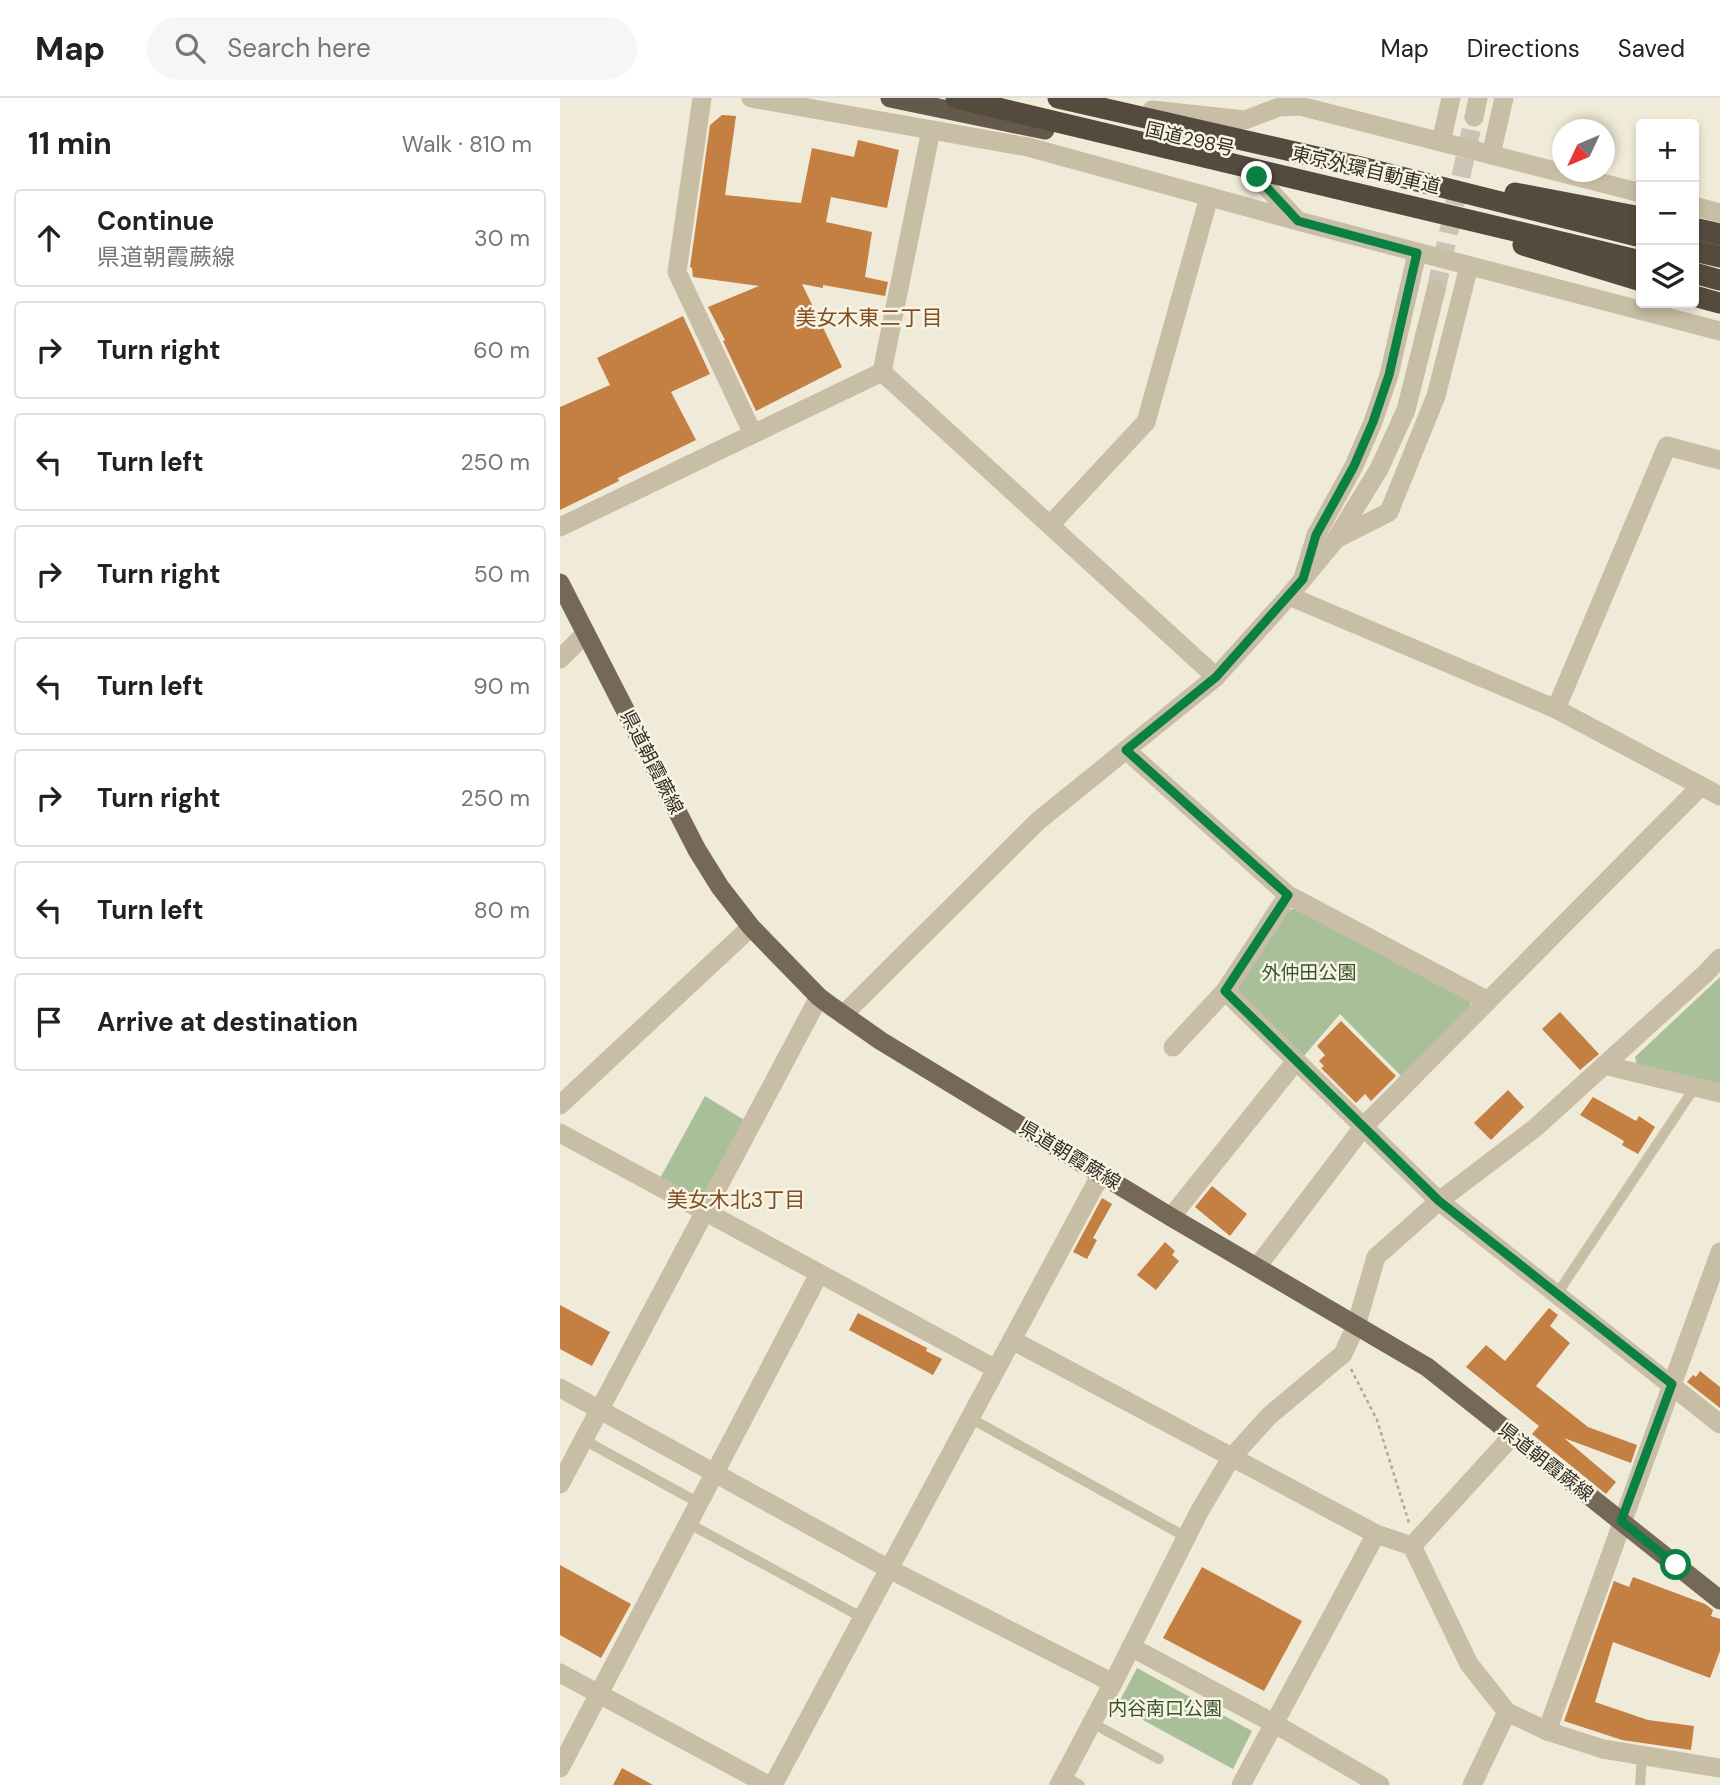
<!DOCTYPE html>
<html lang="en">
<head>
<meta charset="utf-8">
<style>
  :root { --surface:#fff; --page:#f6f6f6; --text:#222; --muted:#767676; --line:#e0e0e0 }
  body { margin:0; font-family:"DM Sans","Noto Sans JP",sans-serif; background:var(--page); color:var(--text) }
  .controls { position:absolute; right:21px; top:21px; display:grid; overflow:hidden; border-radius:7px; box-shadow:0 4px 10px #0003 }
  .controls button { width:63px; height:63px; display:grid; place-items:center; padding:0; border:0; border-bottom:2px solid var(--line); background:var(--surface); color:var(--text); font:35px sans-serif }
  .compass { position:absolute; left:992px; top:21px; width:63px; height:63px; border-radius:50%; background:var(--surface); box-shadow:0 4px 10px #0003; rotate:226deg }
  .stop { position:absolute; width:21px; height:21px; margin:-16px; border:5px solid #0b8043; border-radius:50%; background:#fff }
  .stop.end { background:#0b8043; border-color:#fff; box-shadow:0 2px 7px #0008 }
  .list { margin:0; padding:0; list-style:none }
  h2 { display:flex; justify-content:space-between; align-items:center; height:91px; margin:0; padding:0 28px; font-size:30px }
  h2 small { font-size:23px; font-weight:400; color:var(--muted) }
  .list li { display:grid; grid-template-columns:46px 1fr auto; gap:21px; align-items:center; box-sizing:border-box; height:98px; margin:0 14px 14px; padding:0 14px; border:2px solid var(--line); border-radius:7px }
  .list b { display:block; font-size:26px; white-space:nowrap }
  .list p { margin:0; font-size:23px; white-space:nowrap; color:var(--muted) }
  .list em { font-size:23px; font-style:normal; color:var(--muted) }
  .icon { flex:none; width:38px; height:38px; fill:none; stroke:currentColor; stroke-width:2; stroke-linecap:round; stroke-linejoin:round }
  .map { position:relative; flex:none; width:1160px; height:1687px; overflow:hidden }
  header { display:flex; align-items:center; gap:42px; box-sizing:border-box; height:98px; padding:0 35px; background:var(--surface); border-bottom:2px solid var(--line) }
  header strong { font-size:33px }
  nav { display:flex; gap:38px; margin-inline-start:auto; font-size:24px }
  .search { width:490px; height:63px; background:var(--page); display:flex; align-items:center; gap:18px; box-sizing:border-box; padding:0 24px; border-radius:38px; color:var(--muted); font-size:26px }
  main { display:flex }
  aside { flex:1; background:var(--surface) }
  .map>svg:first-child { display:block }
</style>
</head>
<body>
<header>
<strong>Map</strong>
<div class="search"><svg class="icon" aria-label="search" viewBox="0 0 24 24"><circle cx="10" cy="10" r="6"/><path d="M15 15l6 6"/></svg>Search here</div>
<nav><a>Map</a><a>Directions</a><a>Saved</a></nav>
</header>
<main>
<aside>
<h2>11 min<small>Walk · 810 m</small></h2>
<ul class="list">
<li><svg class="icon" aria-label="ahead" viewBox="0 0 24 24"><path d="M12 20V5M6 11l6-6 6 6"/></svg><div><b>Continue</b><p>県道朝霞蕨線</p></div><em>30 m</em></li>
<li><svg class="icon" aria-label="right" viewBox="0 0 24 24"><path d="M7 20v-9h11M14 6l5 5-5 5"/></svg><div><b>Turn right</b></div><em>60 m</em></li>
<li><svg class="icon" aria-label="left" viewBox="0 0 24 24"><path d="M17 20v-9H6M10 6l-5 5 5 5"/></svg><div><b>Turn left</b></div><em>250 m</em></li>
<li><svg class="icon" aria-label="right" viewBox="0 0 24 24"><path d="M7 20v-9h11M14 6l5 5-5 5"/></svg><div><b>Turn right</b></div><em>50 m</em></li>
<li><svg class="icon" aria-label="left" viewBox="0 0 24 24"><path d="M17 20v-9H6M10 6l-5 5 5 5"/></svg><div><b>Turn left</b></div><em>90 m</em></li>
<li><svg class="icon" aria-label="right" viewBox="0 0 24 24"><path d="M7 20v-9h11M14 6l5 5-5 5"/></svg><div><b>Turn right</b></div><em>250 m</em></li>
<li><svg class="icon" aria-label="left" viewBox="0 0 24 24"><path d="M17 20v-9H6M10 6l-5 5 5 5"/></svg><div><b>Turn left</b></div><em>80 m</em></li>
<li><svg class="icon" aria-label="arrive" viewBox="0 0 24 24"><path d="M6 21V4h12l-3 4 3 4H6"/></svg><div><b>Arrive at destination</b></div></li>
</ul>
</aside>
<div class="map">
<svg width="1160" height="1687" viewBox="0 0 1160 1687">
  <rect width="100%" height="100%" fill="#f0ead8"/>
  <g fill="#a9bf99">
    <polygon points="736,810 909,900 912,911 842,979 780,916 743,959 679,898 677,888 726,813"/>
    <polygon points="1160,879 1160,987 1077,968 1075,959"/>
    <polygon points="145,998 184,1022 139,1105 98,1084"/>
    <polygon points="577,1570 692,1633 673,1671 557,1608"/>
  </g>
  <g fill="#c47f43">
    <polygon points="162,17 176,18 165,97 241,105 252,50 294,59 298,42 339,52 327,110 271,99 266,124 312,134 305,179 328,184 325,198 263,187 263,190 242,186 282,269 196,313 163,243 165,242 148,209 199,188 133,179 132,170 130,169 150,27"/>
    <polygon points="123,218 150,276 111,294 136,342 58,380 59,383 0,412 0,309 50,287 37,260"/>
    <polygon points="1000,914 1039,956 1020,972 982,931"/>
    <polygon points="781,923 836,978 811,1003 805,996 796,1005 761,970 764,968 759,963 765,957 757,948"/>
    <polygon points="948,992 964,1009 931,1042 914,1025"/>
    <polygon points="1033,999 1076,1023 1079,1018 1095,1029 1078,1056 1062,1047 1064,1043 1020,1017"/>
    <polygon points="652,1088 687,1116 670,1138 635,1109"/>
    <polygon points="542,1100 552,1106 533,1140 537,1142 527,1161 513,1154"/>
    <polygon points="605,1144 615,1153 612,1157 619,1163 596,1192 577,1177"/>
    <polygon points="0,1207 50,1234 32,1268 0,1251"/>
    <polygon points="989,1210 998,1217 990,1228 1010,1245 976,1288 1028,1329 1077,1347 1071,1365 1004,1340 1056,1384 1046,1396 972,1336 979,1328 906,1269 926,1247 945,1263"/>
    <polygon points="298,1215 367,1250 366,1253 382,1261 373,1277 289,1232"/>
    <polygon points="1140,1273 1160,1289 1160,1310 1127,1284 1133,1277 1136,1279"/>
    <polygon points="0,1467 71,1506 41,1560 0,1537"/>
    <polygon points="642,1469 742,1523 704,1593 603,1540"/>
    <polygon points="1073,1479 1145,1506 1153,1512 1151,1518 1160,1521 1160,1553 1150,1580 1053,1544 1035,1604 1088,1622 1134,1628 1131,1652 1062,1642 1004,1623 1054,1483 1069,1489"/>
    <polygon points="62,1670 93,1687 53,1687"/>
  </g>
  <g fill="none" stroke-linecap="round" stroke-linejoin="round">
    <polyline stroke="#cac4b4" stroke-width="19" stroke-dasharray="19 10" stroke-linecap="butt" points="876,192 914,19"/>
    <polyline stroke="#b4a78f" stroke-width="2.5" stroke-dasharray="3.5 3.5" stroke-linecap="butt" points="791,1271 817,1322 849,1425"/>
    <g stroke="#c8bda5" stroke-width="10">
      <polyline points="997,1196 1135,989"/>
      <polyline points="410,1320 626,1439"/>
      <polyline points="24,1342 139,1405"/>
      <polyline points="128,1425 303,1520"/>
      <polyline points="532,1625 599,1661"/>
      <polyline points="504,1678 520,1687"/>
      <polyline points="1080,1687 1082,1658"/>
    </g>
    <g stroke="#c8bda5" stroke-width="19">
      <polyline points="142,0 117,174 193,336"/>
      <polyline points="881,44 891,0"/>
      <polyline points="931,57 944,0"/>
      <polyline points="322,274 656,579"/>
      <polyline points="490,427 586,324 649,99"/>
      <polyline points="0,429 322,274 371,32"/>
      <polyline points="776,441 829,414 876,298 909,168"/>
      <polyline points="743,480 756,437 794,368 813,324 829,277 857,155"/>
      <polyline points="729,498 996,611 1160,698"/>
      <polyline points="0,561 26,535"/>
      <polyline points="996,611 1107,348 1160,362"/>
      <polyline points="566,652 728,797 928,903"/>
      <polyline points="728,797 665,893 879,1103 1160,1326"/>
      <polyline points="613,949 665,893"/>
      <polyline points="1044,967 1160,995"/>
      <polyline points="0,1007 191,829"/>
      <polyline points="0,1035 436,1271"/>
      <polyline points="611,1119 736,963"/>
      <polyline points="697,1169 804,1028 1141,688"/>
      <polyline points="452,1242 816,1436 852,1448"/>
      <polyline points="0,1290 329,1471 553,1585"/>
      <polyline points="953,1337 852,1448 909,1566 947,1614 987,1633 1043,1651 1160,1670"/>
      <polyline points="0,1386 259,899"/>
      <polyline points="571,1549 715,1626 820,1687"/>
      <polyline points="0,1575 208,1687"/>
      <polyline points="987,1633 1160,1154"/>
      <polyline points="0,1670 259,1176"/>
      <polyline points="213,1687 541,1076"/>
      <polyline points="499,1687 553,1585 639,1414 671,1360 709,1318 783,1256 796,1228 816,1159 879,1103 975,1030 1146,875 1160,860"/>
      <polyline points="681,1687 816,1436"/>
      <polyline points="912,1687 947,1614"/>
    </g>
    <g stroke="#c8bda5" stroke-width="19">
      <polyline points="191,0 468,49 738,123 1160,233"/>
      <polyline points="592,12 685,22 719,9 740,8 1081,95"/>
      <polyline points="914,19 918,0"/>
      <polyline points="697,79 737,122"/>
      <polyline points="1134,108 1160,115"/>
      <polyline points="283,917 478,723 656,579 729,498 776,441 819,371 846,312 876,192"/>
    </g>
    <polyline stroke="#756857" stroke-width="19" points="0,485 137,752 160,789 191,829 259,899 271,908 321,943 611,1119 867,1269 1160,1502"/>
    <g stroke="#64594a" stroke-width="19">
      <polyline points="330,0 485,32"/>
      <polyline points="1134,141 1160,147"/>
    </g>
    <g stroke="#544a3d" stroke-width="21">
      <polyline points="1134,130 1160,136"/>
      <polyline points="1134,153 1160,159"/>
      <polyline points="1134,175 1160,182"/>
      <polyline points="1134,198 1160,205"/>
    </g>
    <g stroke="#544a3d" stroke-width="21">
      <polyline points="396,0 1081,163"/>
      <polyline points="498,0 801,69 1081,139"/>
      <polyline points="955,95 1081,119"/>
      <polyline points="963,147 1081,183"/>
    </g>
  </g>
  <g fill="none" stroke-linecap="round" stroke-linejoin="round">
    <polyline stroke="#0b8043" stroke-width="9" points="697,79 738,123 857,155 829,277 813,324 794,368 756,437 743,481 656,579 566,652 728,797 665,893 879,1103 1112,1286 1061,1423 1116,1467"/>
  </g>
  <g text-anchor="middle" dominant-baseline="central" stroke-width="5" stroke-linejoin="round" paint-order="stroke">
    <g font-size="19" fill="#342d26" stroke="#f8f4e4">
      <text transform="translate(630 41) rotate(13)">国道298号</text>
      <text transform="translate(806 72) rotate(13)">東京外環自動車道</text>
      <text transform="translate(92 664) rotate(63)">県道朝霞蕨線</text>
      <text transform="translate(510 1057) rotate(31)">県道朝霞蕨線</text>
      <text transform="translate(986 1364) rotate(38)">県道朝霞蕨線</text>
    </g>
    <g font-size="19" fill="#3a512a" stroke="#f8f4e4">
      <text x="749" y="874">外仲田公園</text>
      <text x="605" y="1610">内谷南口公園</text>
    </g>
    <g font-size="21" fill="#814d21" stroke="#f8f4e4">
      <text x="309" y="220">美女木東二丁目</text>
      <text x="176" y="1102">美女木北3丁目</text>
    </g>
  </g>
</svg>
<div class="controls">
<button>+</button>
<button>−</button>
<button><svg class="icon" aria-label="layers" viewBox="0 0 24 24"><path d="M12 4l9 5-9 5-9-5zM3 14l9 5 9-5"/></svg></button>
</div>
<svg class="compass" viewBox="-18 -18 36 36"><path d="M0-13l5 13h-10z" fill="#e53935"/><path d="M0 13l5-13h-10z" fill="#767676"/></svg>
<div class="stop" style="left:1116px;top:1467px"></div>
<div class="stop end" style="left:697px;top:79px"></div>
</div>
</main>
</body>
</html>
